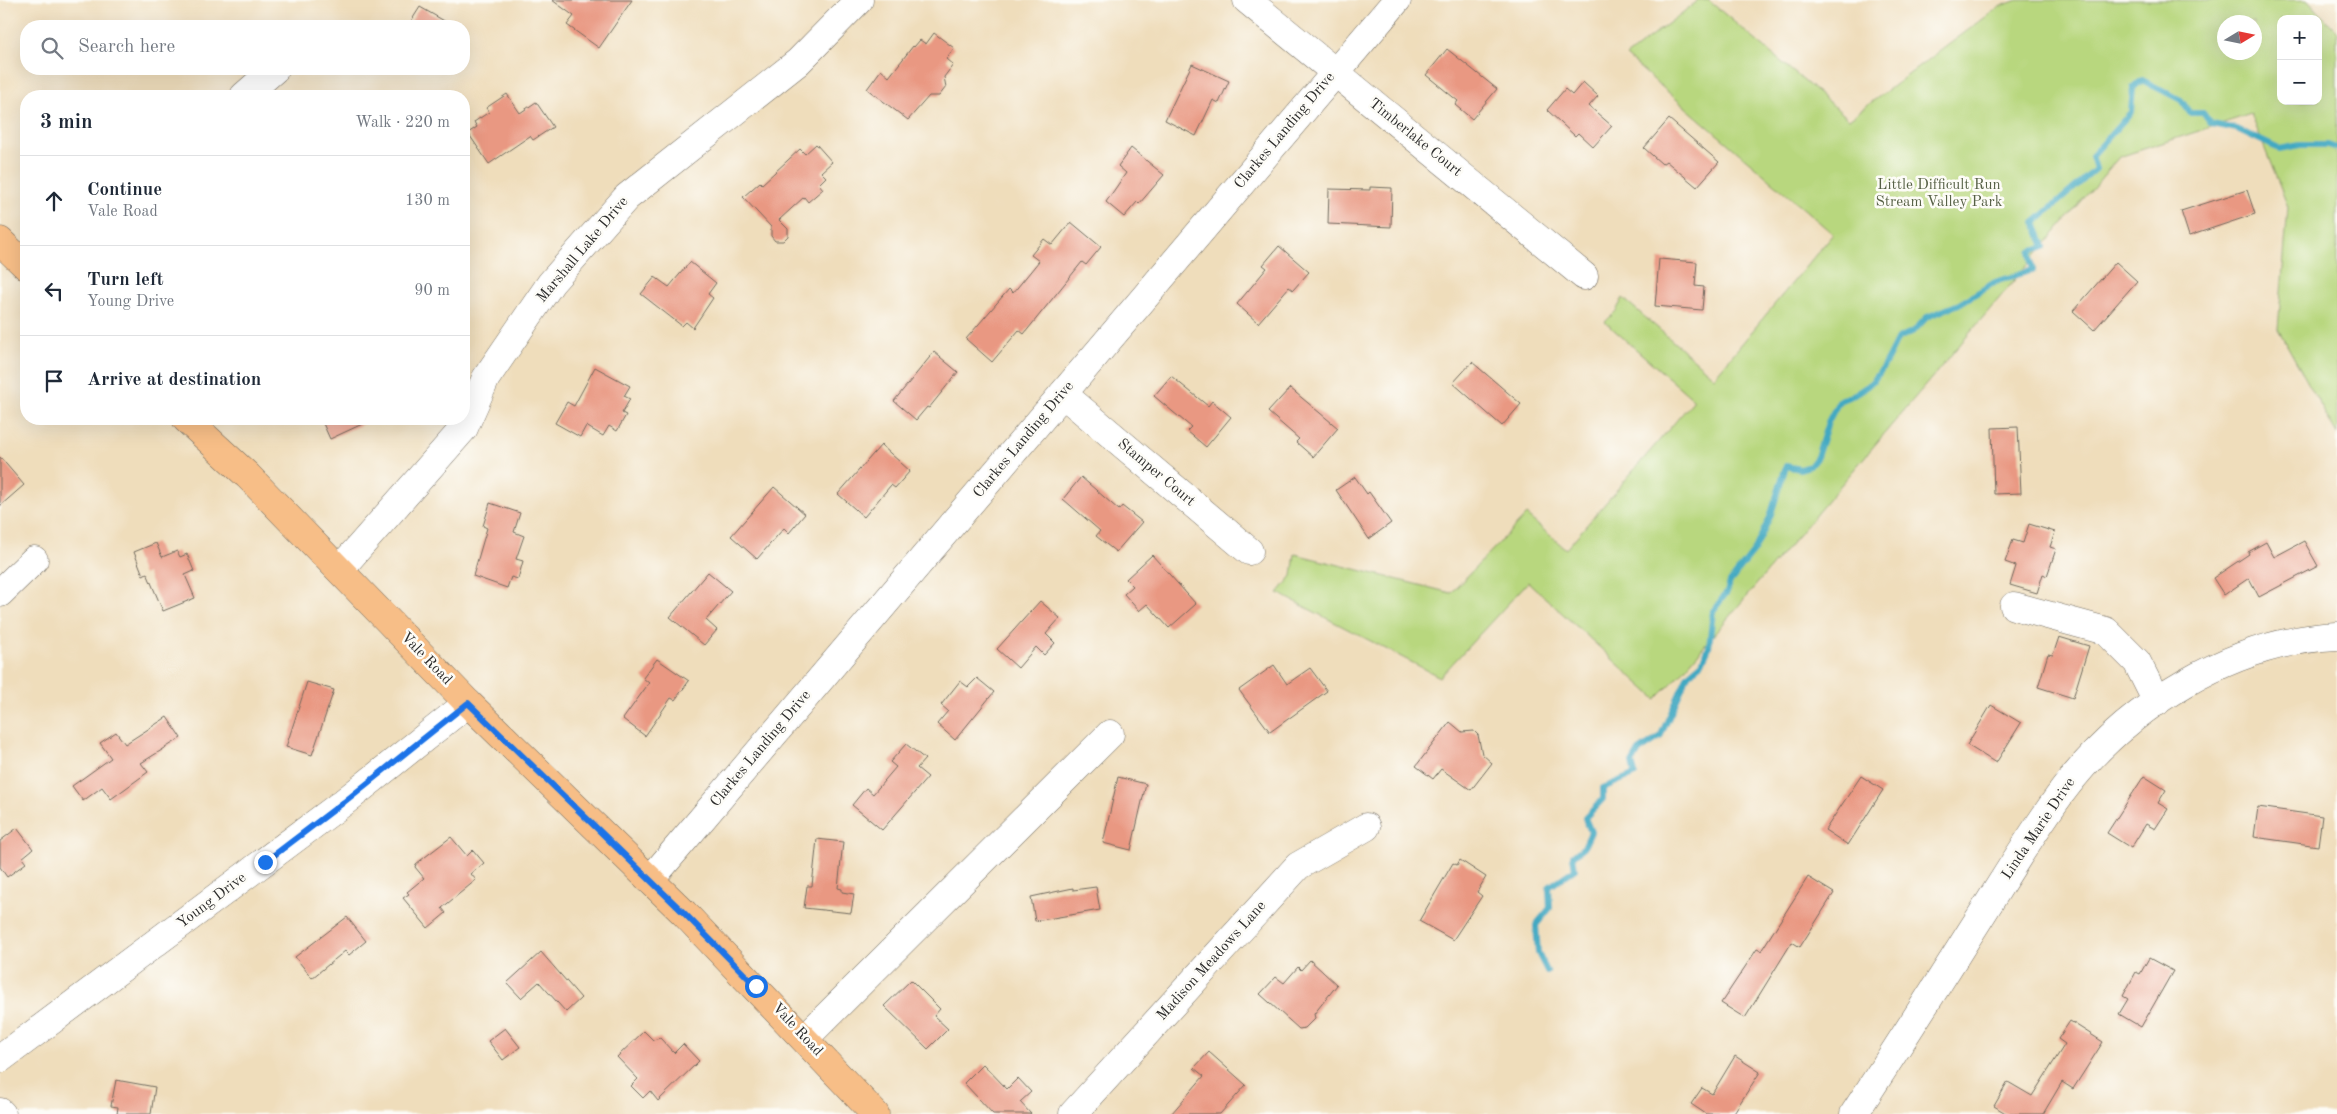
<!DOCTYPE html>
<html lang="en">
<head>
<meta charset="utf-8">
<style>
  :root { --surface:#fff; --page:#f6f6f7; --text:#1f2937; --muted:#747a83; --line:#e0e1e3 }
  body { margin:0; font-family:"Old Standard TT",serif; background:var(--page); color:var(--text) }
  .controls { position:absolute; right:15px; top:15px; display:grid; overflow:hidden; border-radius:10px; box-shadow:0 5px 20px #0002 }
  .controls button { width:45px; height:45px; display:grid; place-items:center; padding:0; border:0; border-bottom:1px solid var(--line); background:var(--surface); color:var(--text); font:25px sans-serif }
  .compass { position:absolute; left:2217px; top:15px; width:45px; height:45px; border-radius:50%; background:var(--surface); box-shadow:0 5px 20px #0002; rotate:80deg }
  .stop { position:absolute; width:15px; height:15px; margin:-11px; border:4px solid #1a73e8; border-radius:50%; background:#fff }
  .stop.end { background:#1a73e8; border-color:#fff; box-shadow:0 1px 5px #0008 }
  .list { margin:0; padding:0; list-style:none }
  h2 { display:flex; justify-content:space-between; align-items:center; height:65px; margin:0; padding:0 20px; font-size:21px }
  h2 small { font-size:16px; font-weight:400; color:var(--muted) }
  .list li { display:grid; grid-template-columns:32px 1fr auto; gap:15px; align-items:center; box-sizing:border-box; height:90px; padding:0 20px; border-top:1px solid var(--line) }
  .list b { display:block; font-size:19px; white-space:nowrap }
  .list p { margin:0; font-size:16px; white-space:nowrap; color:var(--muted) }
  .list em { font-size:16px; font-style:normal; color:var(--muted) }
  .icon { flex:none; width:28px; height:28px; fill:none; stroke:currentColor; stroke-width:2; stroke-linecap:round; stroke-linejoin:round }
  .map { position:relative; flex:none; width:2337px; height:1114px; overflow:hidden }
  .search { position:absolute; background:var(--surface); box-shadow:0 5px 20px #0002; left:20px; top:20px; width:450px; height:55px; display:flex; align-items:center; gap:12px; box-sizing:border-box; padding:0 18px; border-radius:20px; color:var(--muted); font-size:19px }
  .panel { position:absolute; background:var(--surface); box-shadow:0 5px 20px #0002; left:20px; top:90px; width:450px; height:335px; border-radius:20px }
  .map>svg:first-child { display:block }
</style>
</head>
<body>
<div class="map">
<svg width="2337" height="1114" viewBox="0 0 2337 1114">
  <rect width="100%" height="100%" fill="#fdfcf7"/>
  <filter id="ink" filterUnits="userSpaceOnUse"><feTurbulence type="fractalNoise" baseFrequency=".02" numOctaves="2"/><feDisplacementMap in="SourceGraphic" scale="10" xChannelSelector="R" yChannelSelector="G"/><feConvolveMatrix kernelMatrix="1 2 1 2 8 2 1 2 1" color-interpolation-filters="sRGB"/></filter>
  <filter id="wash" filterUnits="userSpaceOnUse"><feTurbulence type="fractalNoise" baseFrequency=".0096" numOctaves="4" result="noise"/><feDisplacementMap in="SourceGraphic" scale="20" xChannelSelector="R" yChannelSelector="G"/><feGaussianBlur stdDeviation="1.12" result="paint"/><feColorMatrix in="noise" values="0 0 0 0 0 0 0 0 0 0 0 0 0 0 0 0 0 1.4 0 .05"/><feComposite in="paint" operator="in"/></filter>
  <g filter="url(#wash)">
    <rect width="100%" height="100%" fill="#efddbb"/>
    <path fill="#b8d77e" stroke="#728154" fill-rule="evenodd" d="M1699 0H1708L1849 119 1999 7 2017 0H2308L2337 32V435L2278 329 2288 207 2251 114 2119 157 1678 677 1656 699 1528 582 1440 677 1278 593 1292 576 1295 554 1451 593 1526 515 1566 549 1694 400 1605 322 1616 311 1623 298 1714 377 1833 234 1626 56ZM2281 19H2318V101H2281ZM2224 22H2254V52H2224Z"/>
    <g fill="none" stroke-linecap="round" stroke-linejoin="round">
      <path stroke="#42a9c2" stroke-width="6" d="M1547 971 1538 953 1536 925 1550 908 1549 887 1575 869 1573 856 1584 847 1591 832 1585 818 1603 799V788L1635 774 1632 763 1639 751 1660 737 1688 675 1702 663 1709 647 1713 611 1727 592 1730 582 1754 551 1770 517 1786 466 1800 469 1810 466 1817 457 1828 422 1839 401C1877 387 1881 372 1898 338L1914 331 1927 317 1959 304 1995 282 2033 270 2030 252 2044 247 2035 222 2096 169 2092 156 2131 112 2133 88 2142 80 2181 100 2190 113H2203L2211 124 2237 129 2279 149 2300 145H2328L2337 148"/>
    </g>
    <g id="blocks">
      <g fill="#e99882">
        <polygon points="552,0 632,0 599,48 567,25 574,16"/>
        <polygon points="420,7 453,26 408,26"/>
        <polygon points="934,33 954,48 946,59 953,65 944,77 946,87 939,96 929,96 908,120 867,89 881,70 889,77 913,46 914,47 920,40 926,44"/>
        <polygon points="1447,49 1497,89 1472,119 1455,105 1458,101 1426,75"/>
        <polygon points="1192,64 1229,81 1219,103 1213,100 1196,136 1165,120"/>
        <polygon points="1583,82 1598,96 1589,106 1612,126 1593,147 1578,133 1575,136 1547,110 1565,89 1572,95"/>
        <polygon points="507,94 520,113 536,102 553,127 533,140 530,136 489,164 468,133 477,127 474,122 489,112 486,108"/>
        <polygon points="1669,119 1719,162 1697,187 1666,161 1662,164 1644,148"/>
        <polygon points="816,144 832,162 821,172 826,177 819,184 823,189 808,202 804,197 779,220 788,229 788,236 783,241 775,241 771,236 771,227 743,197 760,182 762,184 800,149 805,154"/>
        <polygon points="1131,148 1164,175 1139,204 1137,202 1124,217 1106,202 1126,173 1118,166"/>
        <polygon points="1370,187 1392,188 1391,227 1328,224 1329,189 1370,190"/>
        <polygon points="2247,190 2255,214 2189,236 2181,211"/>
        <polygon points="1071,222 1101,247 1086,265 1082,262 1024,334 1019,330 992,362 966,339 1009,289 1013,293 1039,261 1031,255 1044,239 1052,245"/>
        <polygon points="1279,246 1309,272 1293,290 1289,287 1258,323 1237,304 1267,268 1263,265"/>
        <polygon points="1659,259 1697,262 1695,286 1704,287 1702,310 1655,306"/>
        <polygon points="690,262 716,283 708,294 713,298 693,328 686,322 682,326 641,294 655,277 669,287"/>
        <polygon points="2116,262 2137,281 2094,330 2073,311"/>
        <polygon points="934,352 958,372 929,408 927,407 916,420 894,401"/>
        <polygon points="1472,362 1521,404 1502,426 1453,383"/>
        <polygon points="595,367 630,386 624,396 630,399 622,413 626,415 617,431 609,426 603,436 586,426 580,437 555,423 567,402 574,406"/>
        <polygon points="1171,376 1208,406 1212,401 1231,417 1206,447 1187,431 1191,427 1154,396"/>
        <polygon points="1290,388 1338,428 1313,457 1296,442 1299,439 1268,412"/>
        <polygon points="321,419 373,419 330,439"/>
        <polygon points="2018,427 2021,493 1994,494 1992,428"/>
        <polygon points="881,445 910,471 895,488 891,485 864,517 838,494"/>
        <polygon points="0,457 24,485 0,506"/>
        <polygon points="1081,477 1119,510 1122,506 1142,522 1116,552 1096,536 1100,531 1063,499"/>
        <polygon points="1355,477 1367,494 1369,492 1391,523 1369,539 1336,490"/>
        <polygon points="774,487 805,514 789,533 784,528 757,559 731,536"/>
        <polygon points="490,503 520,513 514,532 524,536 516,559 523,561 518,579 511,577 507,588 473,576 487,528 483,526"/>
        <polygon points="2029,524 2055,532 2050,547 2056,549 2047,576 2043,574 2037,593 2010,585 2016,566 2005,562 2013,540 2023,543"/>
        <polygon points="2304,541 2318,566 2259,597 2249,578 2224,595 2213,578 2249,554 2248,552 2266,542 2274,557"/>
        <polygon points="156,543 162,557 177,551 180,557 187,554 194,571 185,575 195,598 163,611 147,573 143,575 134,552"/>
        <polygon points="1152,555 1196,604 1169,628 1147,604 1139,611 1124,594 1133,586 1126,579"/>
        <polygon points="708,572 731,591 706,620 717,630 704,645 670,617"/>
        <polygon points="1040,601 1060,618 1046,634 1055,643 1044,655 1036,647 1018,668 997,649"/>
        <polygon points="2059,637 2089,646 2073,698 2038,687 2048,654 2053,655"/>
        <polygon points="657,659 689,681 675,700 671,698 645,736 623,719 649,683 643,678"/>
        <polygon points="1274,665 1287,684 1310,668 1327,691 1270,732 1239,690"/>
        <polygon points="977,678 994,692 955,740 937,724 948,711 941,705 960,681 968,687"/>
        <polygon points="307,682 334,690 312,755 286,747"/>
        <polygon points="1991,705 2021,723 1996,763 1967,745"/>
        <polygon points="167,717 181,738 141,763 148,772 111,799 102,787 83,801 72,786 111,758 100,743 116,732 125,744"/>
        <polygon points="1450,722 1462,732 1474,731 1478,735 1482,754 1492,763 1471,790 1441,769 1433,779 1416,766"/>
        <polygon points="906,744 925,759 917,768 928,777 882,830 852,805 866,788 873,794 896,767 890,762"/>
        <polygon points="1861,776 1883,790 1848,845 1825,830"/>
        <polygon points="2144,776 2166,790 2158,803 2168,809 2155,829 2146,824 2131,848 2107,833"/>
        <polygon points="1118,777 1146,784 1131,850 1103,843"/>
        <polygon points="2258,807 2322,816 2318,846 2254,837"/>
        <polygon points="17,828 33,849 22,858 26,863 7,877 0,867 0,841"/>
        <polygon points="451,837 467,856 473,850 484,863 471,874 476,880 442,908 446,913 428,928 403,898 409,894 407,892 424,878 415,867 416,864"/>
        <polygon points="817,839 843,842 838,888 842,889 842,892 854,894 851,913 804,908 807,886 812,886"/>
        <polygon points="1460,860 1486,877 1477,892 1482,896 1453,940 1419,921 1453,863 1457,865"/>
        <polygon points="1808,877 1834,893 1800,947 1792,942 1745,1018 1721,1003 1757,949 1761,951"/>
        <polygon points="1096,887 1100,910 1035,921 1031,897 1073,888 1073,890"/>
        <polygon points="347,917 366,941 349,955 345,951 312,978 295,957"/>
        <polygon points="541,952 581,998 566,1012 539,982 521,998 507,983"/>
        <polygon points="2149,958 2173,971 2141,1027 2119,1014 2128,999 2123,996 2136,972 2140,974"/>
        <polygon points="1310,960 1337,985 1314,1014 1315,1018 1305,1028 1299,1029 1260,994 1276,977 1284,983 1298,967 1301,970"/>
        <polygon points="911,980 940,1009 934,1016 948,1029 928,1049 884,1006"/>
        <polygon points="2070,1021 2103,1042 2073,1089 2062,1082 2043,1114 2007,1114 1994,1106 2008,1082 2032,1096 2065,1044 2058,1039"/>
        <polygon points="505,1028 520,1047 503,1060 488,1041"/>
        <polygon points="644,1031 653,1040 660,1038 674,1053 683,1044 699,1061 658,1101 650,1091 643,1098 631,1086 638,1079 617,1057"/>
        <polygon points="1209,1052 1246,1085 1220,1114 1171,1114 1204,1076 1194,1068"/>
        <polygon points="1735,1056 1760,1072 1733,1114 1706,1114 1691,1104 1702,1088 1712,1094"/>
        <polygon points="983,1064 1007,1089 1018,1078 1031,1092 1020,1102 1031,1114 993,1114 964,1083"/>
        <polygon points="116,1080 155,1087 151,1114 117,1114 118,1107 111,1106"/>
      </g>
    </g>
  </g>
  <g filter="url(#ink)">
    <use href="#blocks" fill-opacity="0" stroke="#70695d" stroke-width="1"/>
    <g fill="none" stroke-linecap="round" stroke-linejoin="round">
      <g stroke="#70695d" stroke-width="29">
        <g id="minor">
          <polyline points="1247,0 1584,276"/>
          <polyline points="244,96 275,69"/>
          <polyline points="1063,394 1249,551"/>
          <polyline points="340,569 464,428 486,378 551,283 627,197 798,62 859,0"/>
          <polyline points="0,593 34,560"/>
          <polyline points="2014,606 2106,631 2137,662 2157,702"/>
          <polyline points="650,880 1397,0"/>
          <polyline points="805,1038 1110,734"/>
          <polyline points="0,1059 344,802 468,703"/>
          <polyline points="0,1112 2,1114"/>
          <polyline points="1073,1114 1298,866 1366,827"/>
          <path d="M1854 1114C1893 1054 1932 994 1970 933 2001 885 2030 834 2065 788 2128 706 2232 641 2337 636"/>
        </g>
      </g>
      <g stroke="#70695d" stroke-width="29">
        <g id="major">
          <polyline points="0,241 26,266"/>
          <polyline points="186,419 248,476 468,703 684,913 875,1114"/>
        </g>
      </g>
      <use href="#minor" stroke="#fff" stroke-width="28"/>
      <use href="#major" stroke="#f7be87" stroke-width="28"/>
    </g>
  </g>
  <g fill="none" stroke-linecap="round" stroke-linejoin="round" filter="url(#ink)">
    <polyline stroke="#1a73e8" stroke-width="6" points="265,862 344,802 468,703 684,913 756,986"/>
  </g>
  <g text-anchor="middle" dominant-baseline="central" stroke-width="5" stroke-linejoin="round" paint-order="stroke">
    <g font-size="15" fill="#2b2b2b" stroke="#fdfcf7">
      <text transform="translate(1285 131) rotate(-50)">Clarkes Landing Drive</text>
      <text transform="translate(1415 138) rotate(39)">Timberlake Court</text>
      <text transform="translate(583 250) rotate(-50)">Marshall Lake Drive</text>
      <text transform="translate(1024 440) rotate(-50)">Clarkes Landing Drive</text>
      <text transform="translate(1156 473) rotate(40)">Stamper Court</text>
      <text transform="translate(426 659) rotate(46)">Vale Road</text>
      <text transform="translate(761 749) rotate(-50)">Clarkes Landing Drive</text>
      <text transform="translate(2039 829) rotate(-56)">Linda Marie Drive</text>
      <text transform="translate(212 901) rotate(-37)">Young Drive</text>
      <text transform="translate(1212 961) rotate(-48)">Madison Meadows Lane</text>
      <text transform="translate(797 1030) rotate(47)">Vale Road</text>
    </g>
    <g font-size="15" fill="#555f44" stroke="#fdfcf7">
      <text x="1939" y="185">Little Difficult Run<tspan x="1939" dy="17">Stream Valley Park</tspan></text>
    </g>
  </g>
</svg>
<div class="controls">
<button>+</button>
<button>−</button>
</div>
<svg class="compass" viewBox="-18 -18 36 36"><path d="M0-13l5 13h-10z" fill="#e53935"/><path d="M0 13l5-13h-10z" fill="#747a83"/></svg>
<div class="stop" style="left:756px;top:986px"></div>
<div class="stop end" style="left:265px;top:862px"></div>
<div class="search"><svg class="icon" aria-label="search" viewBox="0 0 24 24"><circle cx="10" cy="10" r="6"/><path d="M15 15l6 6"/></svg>Search here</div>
<section class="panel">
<h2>3 min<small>Walk · 220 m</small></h2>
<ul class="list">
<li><svg class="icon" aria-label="ahead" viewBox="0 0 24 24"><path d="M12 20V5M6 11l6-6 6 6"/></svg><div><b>Continue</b><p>Vale Road</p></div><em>130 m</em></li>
<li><svg class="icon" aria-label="left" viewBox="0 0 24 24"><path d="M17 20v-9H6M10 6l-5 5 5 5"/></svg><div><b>Turn left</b><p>Young Drive</p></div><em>90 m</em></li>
<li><svg class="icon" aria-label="arrive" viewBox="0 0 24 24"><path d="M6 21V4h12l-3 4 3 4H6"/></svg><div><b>Arrive at destination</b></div></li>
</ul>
</section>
</div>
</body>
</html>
